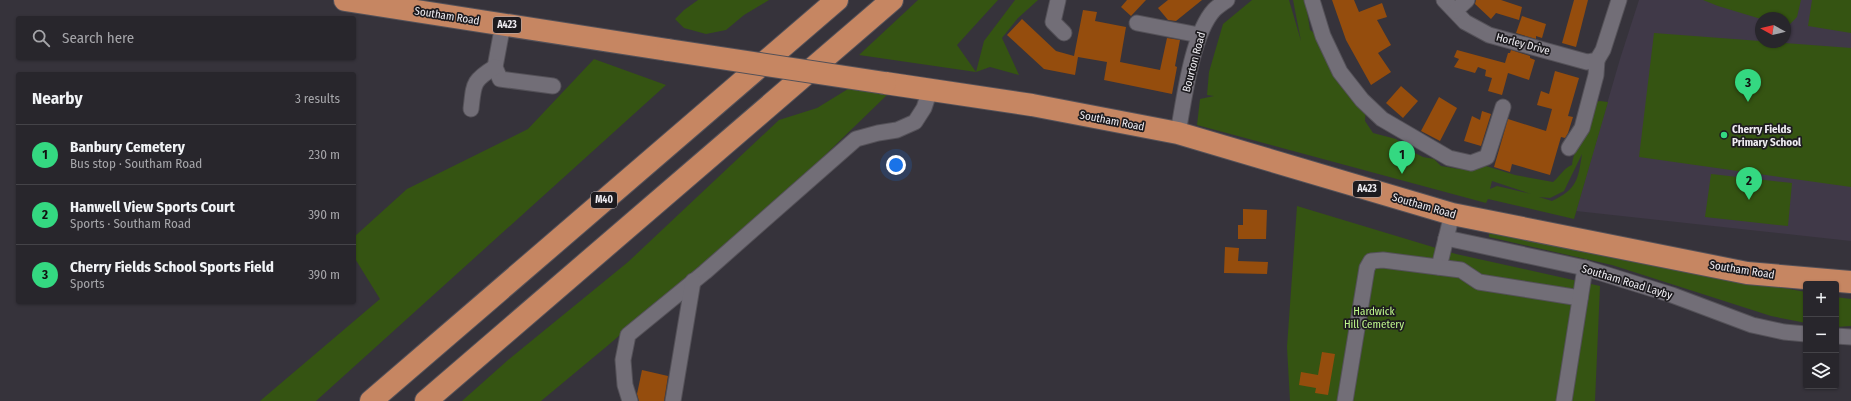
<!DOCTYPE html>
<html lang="en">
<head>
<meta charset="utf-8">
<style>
  :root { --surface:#28262c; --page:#302e34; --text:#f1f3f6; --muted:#a5a5a9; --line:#444348; --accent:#34d881 }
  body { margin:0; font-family:"Fira Sans Condensed",sans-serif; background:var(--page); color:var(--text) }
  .controls { position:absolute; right:12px; bottom:12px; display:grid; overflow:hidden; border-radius:4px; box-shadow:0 1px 3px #0004 }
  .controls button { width:36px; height:36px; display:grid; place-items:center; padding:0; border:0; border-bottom:1px solid var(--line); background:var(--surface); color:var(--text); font:20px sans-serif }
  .compass { position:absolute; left:1755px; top:12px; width:36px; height:36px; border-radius:50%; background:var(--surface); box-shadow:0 1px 3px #0004; rotate:278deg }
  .you { position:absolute; left:896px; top:165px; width:14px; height:14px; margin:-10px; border:3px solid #fff; border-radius:50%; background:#1a73e8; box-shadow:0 0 0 6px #1a73e833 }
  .badge { display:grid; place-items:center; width:26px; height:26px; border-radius:50%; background:var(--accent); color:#111; font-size:13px; font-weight:700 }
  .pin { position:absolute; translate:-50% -33px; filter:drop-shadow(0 1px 2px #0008) }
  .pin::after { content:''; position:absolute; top:21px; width:14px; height:12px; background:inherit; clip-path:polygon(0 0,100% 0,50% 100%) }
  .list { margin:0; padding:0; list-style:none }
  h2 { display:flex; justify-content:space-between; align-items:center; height:52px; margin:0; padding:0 16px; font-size:17px }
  h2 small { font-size:13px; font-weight:400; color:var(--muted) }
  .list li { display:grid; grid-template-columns:26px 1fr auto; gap:12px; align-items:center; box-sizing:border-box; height:60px; padding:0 16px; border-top:1px solid var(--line) }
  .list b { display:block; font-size:15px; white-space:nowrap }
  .list p { margin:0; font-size:13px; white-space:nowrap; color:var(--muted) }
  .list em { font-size:13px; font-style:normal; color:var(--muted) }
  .icon { flex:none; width:22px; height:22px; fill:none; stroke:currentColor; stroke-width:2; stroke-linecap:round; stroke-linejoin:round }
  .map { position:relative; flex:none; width:1851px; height:401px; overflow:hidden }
  .search { position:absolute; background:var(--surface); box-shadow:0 1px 3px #0004; left:16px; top:16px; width:340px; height:44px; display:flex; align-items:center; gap:10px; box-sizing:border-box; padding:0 14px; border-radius:4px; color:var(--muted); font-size:15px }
  .panel { position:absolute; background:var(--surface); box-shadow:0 1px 3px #0004; left:16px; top:72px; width:340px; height:232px; border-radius:4px }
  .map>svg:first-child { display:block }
</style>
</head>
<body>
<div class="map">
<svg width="1851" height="401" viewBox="0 0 1851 401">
  <rect width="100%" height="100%" fill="#36333b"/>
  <path fill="#403948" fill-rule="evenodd" d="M1639 0H1851V241L1576 211 1620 59ZM1761 18H1785V42H1761Z"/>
  <g fill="#355412" fill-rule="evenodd">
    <polygon points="698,0 769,0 744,15 726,30 706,34 684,28 675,19 684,10"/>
    <polygon points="918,0 998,0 957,45 976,72 984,41 1015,0 1038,0 1018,18 1002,38 1019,75 990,67 976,72 859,55"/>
    <path d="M1252 0H1289L1301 41 1293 0H1308L1306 4 1310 30 1316 34 1366 104 1365 121 1373 133 1396 139 1413 152 1423 157 1434 159 1441 166 1459 169 1462 167 1475 169 1486 166 1515 175 1553 182C1560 176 1564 168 1572 165 1574 149 1579 149 1585 136 1589 125 1592 113 1595 102L1600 101 1608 102 1574 219 1488 199 1486 203 1197 125 1200 99 1214 96 1207 95 1209 72 1223 24ZM1582 154C1578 180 1577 189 1552 201L1539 197 1550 198 1564 191ZM1492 181 1531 194 1497 186 1490 189Z"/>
    <polygon points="1703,0 1801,0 1797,17 1788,26 1785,26 1785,18 1761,19 1718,6"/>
    <polygon points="1812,0 1851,0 1851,33 1808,26"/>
    <polygon points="1654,33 1851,48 1851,187 1639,157"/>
    <polygon points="594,59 666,85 316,401 260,401 380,299 354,257 354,237 407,189 528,129"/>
    <polygon points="848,89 888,94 821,159 731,240 606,347 541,401 462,401 508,360 628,262 779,120 817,108"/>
    <polygon points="1711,174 1792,183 1788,226 1705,217"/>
    <polygon points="1297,206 1456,254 1600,286 1595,401 1290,401 1287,347"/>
    <polygon points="1494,228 1740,280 1806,292 1806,323 1771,316 1612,265 1489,237 1489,233"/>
    <polygon points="1836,297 1851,299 1851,326 1836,327"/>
  </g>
  <g fill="#954d0d">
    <polygon points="1127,0 1146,0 1131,16 1121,7"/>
    <polygon points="1168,0 1202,0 1176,21 1168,20 1158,8"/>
    <polygon points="1332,0 1354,0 1359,12 1382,3 1387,17 1377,20 1391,45 1378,53 1391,72 1371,85 1346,40"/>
    <polygon points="1476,0 1501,0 1522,7 1519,20 1496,13 1491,19 1475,4"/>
    <polygon points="1574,0 1588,0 1576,47 1562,43"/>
    <polygon points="1083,10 1097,12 1095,21 1126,27 1120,62 1160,70 1167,38 1180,40 1175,66 1177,67 1172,94 1104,80 1107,62 1078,57 1075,75 1044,69 1007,35 1022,19 1056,51 1074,56"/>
    <polygon points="1522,16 1546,24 1542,38 1536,36 1536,39 1516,33"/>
    <polygon points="1457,50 1505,63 1508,53 1510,53 1511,50 1530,56 1530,58 1535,60 1529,80 1508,73 1502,95 1488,91 1492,78 1485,76 1486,70 1478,67 1475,73 1454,67 1459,59 1454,57"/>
    <polygon points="1555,71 1579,78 1568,116 1573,117 1568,133 1565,138 1561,137 1550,175 1512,164 1510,172 1494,167 1508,119 1546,131 1552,109 1537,105 1541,91 1549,94"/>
    <polygon points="1401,86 1418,101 1403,118 1386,103"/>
    <polygon points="1439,97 1457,108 1440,141 1421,131"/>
    <polygon points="1482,111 1491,114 1481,146 1464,141 1472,116 1480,120"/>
    <polygon points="1243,209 1267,210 1266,239 1238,239 1238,225 1243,225"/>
    <polygon points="1225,247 1239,248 1238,261 1268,262 1267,274 1224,273"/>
    <polygon points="1322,352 1335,354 1328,395 1315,393 1316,388 1299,385 1301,372 1318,375"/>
    <polygon points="642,370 668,376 664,401 639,401 637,394"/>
  </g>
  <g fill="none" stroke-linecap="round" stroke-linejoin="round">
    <g stroke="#545158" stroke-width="17">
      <g id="minor">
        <polyline points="1058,0 1053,22 1064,33"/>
        <polyline points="1312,0 1323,36 1340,72 1362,100 1382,119 1449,158 1471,163 1487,157 1503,107"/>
        <polyline points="1444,0 1465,22 1489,35 1587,62 1597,60 1603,50 1619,0"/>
        <polyline points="1455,11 1467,0"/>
        <polyline points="1137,23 1199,35"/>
        <polyline points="503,24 495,67 500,79 553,86"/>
        <path d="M471 109C474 84 472 81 495 67"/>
        <path d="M1178 133C1184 100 1192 34 1214 10 1218 6 1223 3 1227 0"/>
        <polyline points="1569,148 1582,128 1596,75 1597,60"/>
        <polyline points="1446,238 1585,268 1672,295 1752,325 1784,332 1806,334"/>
        <polyline points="1439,267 1452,214"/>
        <polyline points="1836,336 1851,337"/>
        <polyline points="630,401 625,385 623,360 628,335 705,272 856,139 878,133 897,130 915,122 924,108 930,90"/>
        <polyline points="673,401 693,281"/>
        <polyline points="1345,401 1367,268 1371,261 1383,260 1461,270 1479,282 1580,298"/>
        <polyline points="1564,401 1585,268"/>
      </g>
    </g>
    <g stroke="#545158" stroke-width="24">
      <g id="highway">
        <polyline points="345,0 668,50"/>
        <polyline points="885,83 1032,105 1178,133 1452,214 1747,273 1851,282"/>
        <polyline points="371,401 837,0"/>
        <polyline points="426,401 892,0"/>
      </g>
    </g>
    <use href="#minor" stroke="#726e77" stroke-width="15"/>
    <use href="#highway" stroke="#c68662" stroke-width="22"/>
    <g stroke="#545158" stroke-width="24" stroke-linecap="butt">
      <polyline id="highway-bridge" points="668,50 885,83"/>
    </g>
    <use href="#highway-bridge" stroke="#c68662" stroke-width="22"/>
  </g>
  <circle fill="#34d881" stroke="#1d1b1f" stroke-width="1.5" cx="1724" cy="135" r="4"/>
  <g text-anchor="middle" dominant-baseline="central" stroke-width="3.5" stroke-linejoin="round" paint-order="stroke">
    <g fill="#1d1b1f" stroke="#afadb2" stroke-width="1">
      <rect x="493" y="17" width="28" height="16" rx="3"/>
      <rect x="1353" y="181" width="28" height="16" rx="3"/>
      <rect x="591" y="192" width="26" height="16" rx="3"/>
    </g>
    <g font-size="10" font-weight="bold" fill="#eeecf1">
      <text x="507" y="25">A423</text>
      <text x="1367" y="189">A423</text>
      <text x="604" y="200">M40</text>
    </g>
    <g font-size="11" fill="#eeecf1" stroke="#1d1b1f">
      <text transform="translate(447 16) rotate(9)">Southam Road</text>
      <text transform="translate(1523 44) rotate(15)">Horley Drive</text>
      <text transform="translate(1194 62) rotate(-75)">Bourton Road</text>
      <text transform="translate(1112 121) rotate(11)">Southam Road</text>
      <text transform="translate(1424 206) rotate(16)">Southam Road</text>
      <text transform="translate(1742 270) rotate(9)">Southam Road</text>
      <text transform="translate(1627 282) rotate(17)">Southam Road Layby</text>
    </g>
    <g font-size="11" font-weight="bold" fill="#eeecf1" stroke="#1d1b1f" text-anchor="start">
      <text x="1732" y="129">Cherry Fields<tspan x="1732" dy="13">Primary School</tspan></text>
    </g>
    <g font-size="11" fill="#bef78b" stroke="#1d1b1f">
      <text x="1374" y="311">Hardwick<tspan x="1374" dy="13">Hill Cemetery</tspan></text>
    </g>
  </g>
</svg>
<div class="controls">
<button>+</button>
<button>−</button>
<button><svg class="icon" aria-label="layers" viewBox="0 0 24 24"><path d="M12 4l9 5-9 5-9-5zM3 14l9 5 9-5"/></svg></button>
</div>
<svg class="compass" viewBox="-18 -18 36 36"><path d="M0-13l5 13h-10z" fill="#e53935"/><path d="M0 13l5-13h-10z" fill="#a5a5a9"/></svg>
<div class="you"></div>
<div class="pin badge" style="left:1402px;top:174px">1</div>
<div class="pin badge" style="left:1749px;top:200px">2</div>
<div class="pin badge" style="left:1748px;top:102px">3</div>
<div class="search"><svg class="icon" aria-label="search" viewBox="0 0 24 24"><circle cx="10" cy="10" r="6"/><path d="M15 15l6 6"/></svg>Search here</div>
<section class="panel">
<h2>Nearby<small>3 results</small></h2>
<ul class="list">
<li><span class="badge">1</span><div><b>Banbury Cemetery</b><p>Bus stop · Southam Road</p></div><em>230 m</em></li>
<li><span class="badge">2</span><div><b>Hanwell View Sports Court</b><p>Sports · Southam Road</p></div><em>390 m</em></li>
<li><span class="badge">3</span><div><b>Cherry Fields School Sports Field</b><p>Sports</p></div><em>390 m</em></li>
</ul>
</section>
</div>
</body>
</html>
